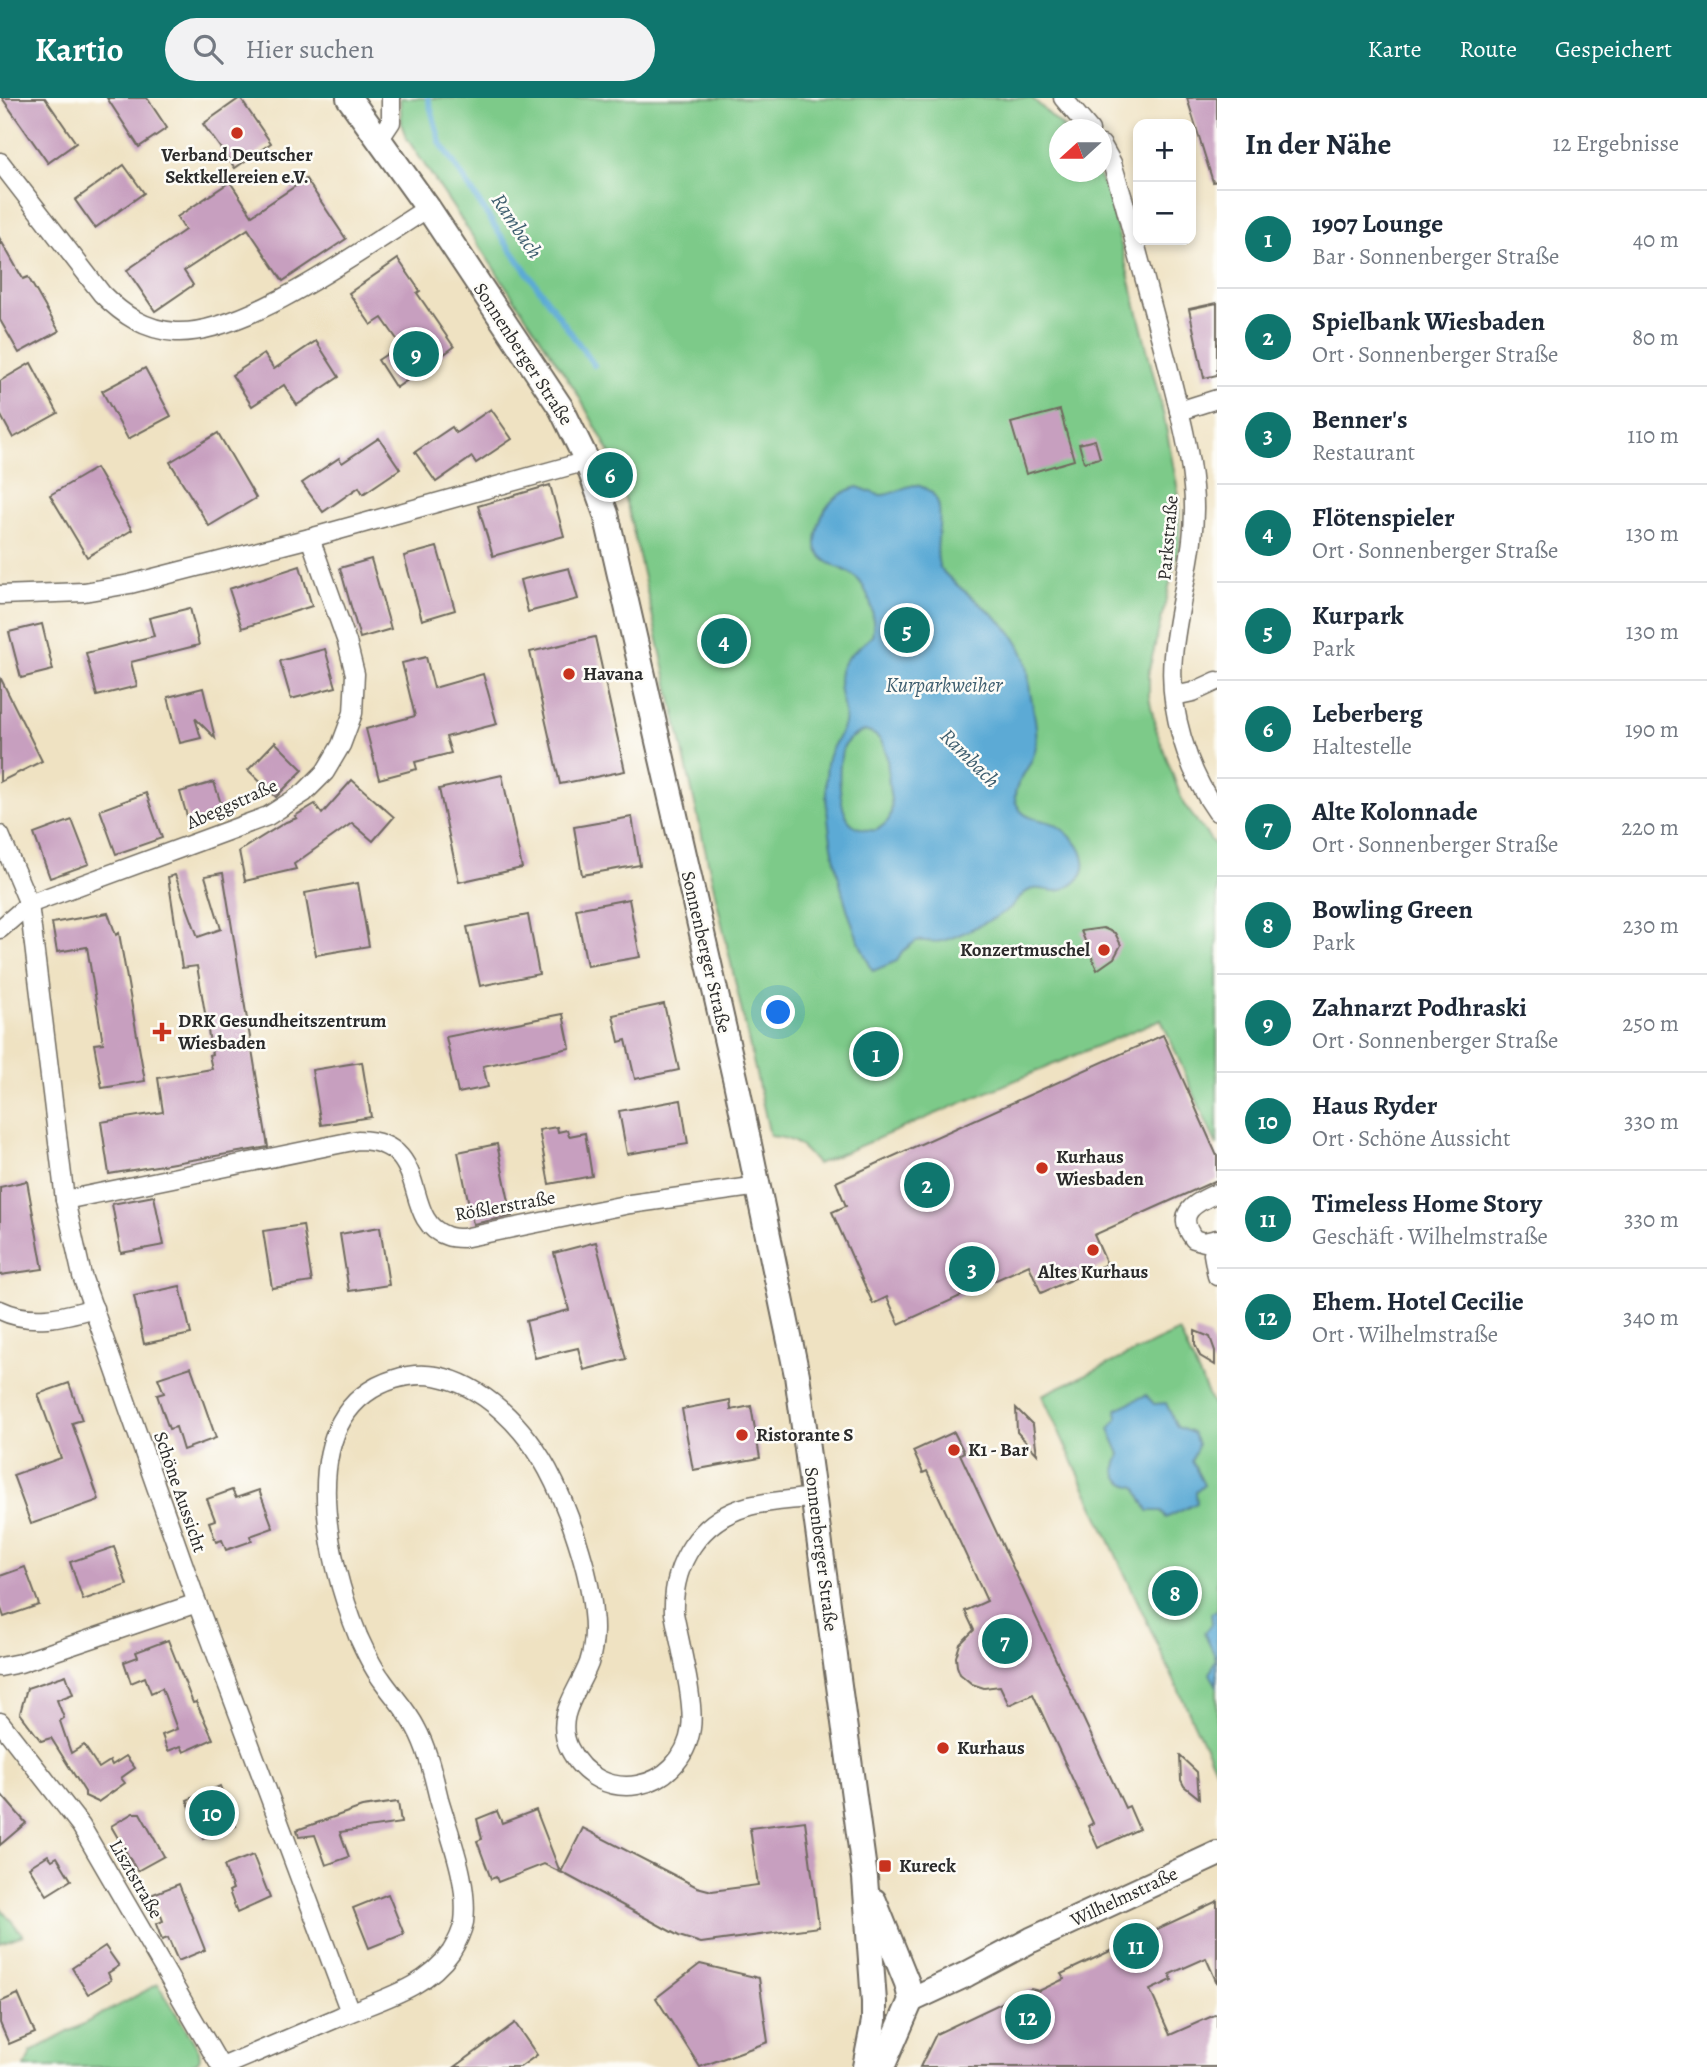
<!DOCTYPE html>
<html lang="de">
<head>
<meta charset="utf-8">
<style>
  :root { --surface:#fff; --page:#f2f2f3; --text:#1f2937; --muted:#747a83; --line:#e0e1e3; --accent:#0f766e }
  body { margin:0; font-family:Alegreya,serif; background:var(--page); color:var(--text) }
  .controls { position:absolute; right:21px; top:21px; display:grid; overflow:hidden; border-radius:14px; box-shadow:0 4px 10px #0003 }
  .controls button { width:63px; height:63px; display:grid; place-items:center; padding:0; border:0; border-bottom:2px solid var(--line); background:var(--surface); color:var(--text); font:35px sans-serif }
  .compass { position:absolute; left:1049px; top:21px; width:63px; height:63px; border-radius:50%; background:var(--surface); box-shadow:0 4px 10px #0003; rotate:249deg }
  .you { position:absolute; left:779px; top:915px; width:24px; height:24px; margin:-18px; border:5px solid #fff; border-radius:50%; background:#1a73e8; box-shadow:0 0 0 10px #1a73e833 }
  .badge { display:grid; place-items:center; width:46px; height:46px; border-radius:50%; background:var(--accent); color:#fff; font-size:23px; font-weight:700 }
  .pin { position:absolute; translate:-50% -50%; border:4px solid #fff; box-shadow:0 2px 7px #0006 }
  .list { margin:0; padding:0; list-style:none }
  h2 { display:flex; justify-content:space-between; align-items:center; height:91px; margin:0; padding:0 28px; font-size:30px }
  h2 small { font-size:23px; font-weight:400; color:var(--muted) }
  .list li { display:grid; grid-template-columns:46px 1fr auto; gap:21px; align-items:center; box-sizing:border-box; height:98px; padding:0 28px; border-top:2px solid var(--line) }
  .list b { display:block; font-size:26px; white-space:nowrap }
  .list p { margin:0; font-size:23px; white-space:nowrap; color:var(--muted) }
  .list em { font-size:23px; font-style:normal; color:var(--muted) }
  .icon { flex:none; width:38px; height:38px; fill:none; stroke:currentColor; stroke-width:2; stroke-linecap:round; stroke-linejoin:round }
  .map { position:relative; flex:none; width:1217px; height:1969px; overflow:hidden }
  header { display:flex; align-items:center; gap:42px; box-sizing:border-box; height:98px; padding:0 35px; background:var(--accent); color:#fff }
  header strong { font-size:33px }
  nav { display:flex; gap:38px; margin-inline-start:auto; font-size:24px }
  .search { width:490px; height:63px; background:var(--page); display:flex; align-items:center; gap:18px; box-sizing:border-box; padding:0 24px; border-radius:38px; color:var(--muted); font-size:26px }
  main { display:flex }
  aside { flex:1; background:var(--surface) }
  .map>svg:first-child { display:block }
</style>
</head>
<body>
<header>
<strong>Kartio</strong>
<div class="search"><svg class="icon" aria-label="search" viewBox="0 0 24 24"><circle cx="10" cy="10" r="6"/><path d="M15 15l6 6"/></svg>Hier suchen</div>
<nav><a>Karte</a><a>Route</a><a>Gespeichert</a></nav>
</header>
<main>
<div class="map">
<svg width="1217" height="1969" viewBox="0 0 1217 1969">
  <rect width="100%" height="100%" fill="#fdfcf7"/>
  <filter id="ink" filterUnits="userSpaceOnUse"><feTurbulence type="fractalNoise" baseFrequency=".0143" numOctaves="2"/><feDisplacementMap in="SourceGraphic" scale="14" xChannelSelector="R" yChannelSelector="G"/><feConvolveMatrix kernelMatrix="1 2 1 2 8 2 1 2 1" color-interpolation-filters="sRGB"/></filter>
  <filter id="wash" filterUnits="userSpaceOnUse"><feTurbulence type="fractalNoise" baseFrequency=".00686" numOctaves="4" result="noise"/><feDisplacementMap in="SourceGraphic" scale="28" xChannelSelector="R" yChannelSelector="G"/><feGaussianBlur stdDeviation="1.57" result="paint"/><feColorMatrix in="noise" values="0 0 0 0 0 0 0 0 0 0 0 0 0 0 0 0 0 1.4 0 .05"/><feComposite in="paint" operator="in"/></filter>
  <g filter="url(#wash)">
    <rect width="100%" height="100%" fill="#efe2c2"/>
    <g fill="#7dca89" stroke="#547a5a" stroke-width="2">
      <path d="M400 0H1032L1065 31 1060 32V74H1097L1109 99 1164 319 1179 398 1180 444 1149 572V599L1156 631 1183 705 1217 750V1048L1161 921 817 1066C801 1047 795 1040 770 1038L629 414 610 355 576 293 406 39 402 28Z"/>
      <polygon points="1179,1233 1217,1316 1217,1675 1042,1297"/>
      <polygon points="0,1809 23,1837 0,1845"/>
      <polygon points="158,1886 199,1952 200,1960 198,1964 186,1969 25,1969 31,1954"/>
    </g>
    <g fill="#5baad5" stroke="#436a80" stroke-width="2" fill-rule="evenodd">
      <path d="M916 387C958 397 929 442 940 470 967 503 1017 521 1027 567 1029 576 1029 585 1030 594 1033 611 1038 629 1036 647 1035 666 1013 685 1015 700 1015 704 1019 711 1022 714 1031 723 1045 721 1056 727 1079 741 1100 771 1068 789 1051 799 1043 786 1028 793 1017 798 1014 809 1005 814 995 820 953 841 942 843 935 845 925 842 916 843L903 853 897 863 873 873C844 821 821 725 827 665 829 650 841 639 844 625 846 616 843 607 841 599 833 562 850 559 872 538 876 519 870 490 853 477 841 469 824 467 817 452 815 447 816 441 817 436 821 410 833 397 857 389 865 391 873 396 880 397 891 398 903 388 916 387ZM863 633C891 636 887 668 889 688 890 699 894 711 889 721 886 726 881 729 877 732 868 733 858 731 851 725 838 712 836 661 845 646 849 640 857 636 863 633Z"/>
      <path d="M1146 1297 1154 1306 1166 1305 1177 1329 1193 1335 1198 1346 1192 1363 1204 1387 1196 1394 1197 1405 1166 1420 1161 1413H1148L1136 1389C1125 1387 1118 1383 1115 1372L1120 1356 1109 1331 1117 1321 1116 1311Z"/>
      <polygon points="1217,1512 1217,1588 1210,1576 1216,1560 1204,1535 1212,1525 1211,1515"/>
    </g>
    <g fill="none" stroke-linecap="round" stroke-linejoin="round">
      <polyline stroke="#5baad5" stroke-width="6" points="428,0 440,44 501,138 594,267"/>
    </g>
    <g id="blocks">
      <g fill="#c79fbf">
        <polygon points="2,0 45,0 76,45 48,65"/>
        <polygon points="107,0 147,0 167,30 139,49"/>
        <polygon points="240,0 271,45 235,70 203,26"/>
        <polygon points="1187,0 1217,0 1217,83 1213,84"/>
        <polygon points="124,67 144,95 95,130 75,102"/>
        <polygon points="306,81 346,141 283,183 248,131 184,173 193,187 155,213 127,172 185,132 177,119 230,84 252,117"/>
        <polygon points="0,141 23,181 28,179 59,233 19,255 0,222"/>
        <polygon points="398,161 420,193 417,195 454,249 396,290 378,262 401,247 382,220 371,227 349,195"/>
        <polygon points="1217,205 1217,277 1204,280 1189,211"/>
        <polygon points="316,243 339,279 297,307 284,287 252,308 232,277 264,256 274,271"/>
        <polygon points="31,265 58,315 13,340 0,316 0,283"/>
        <polygon points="145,270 171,318 128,341 102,293"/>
        <polygon points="491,311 512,341 476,365 472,359 436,384 415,354 452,329 456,335"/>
        <polygon points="1060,312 1074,362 1026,376 1011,325"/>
        <polygon points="218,335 256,400 209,428 170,364"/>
        <polygon points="379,340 400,371 363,396 359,389 323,414 302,385 339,360 342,365"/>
        <polygon points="1095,342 1100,360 1084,364 1079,346"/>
        <polygon points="96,370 132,432 87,459 50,397"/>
        <polygon points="550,387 564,438 493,458 478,408"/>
        <polygon points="437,449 455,512 422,522 404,458"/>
        <polygon points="371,461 391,531 360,540 340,470"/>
        <polygon points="300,468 312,508 242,530 229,491"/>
        <polygon points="569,470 578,501 528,514 520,482"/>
        <polygon points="190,510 199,547 131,564 137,588 97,598 86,555 154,538 149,520"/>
        <polygon points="42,526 53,572 21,580 9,534"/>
        <polygon points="595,539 625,673 560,686 530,554"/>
        <polygon points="325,551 336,589 291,601 280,563"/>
        <polygon points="426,559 434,590 483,576 497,626 446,639 451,655 415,664 417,671 379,681 366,631 415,618 402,565"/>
        <polygon points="0,579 42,663 0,684"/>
        <polygon points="203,590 215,640 195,620 201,640 180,645 168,599"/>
        <polygon points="275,644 303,672 276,699 248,672"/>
        <polygon points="502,677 522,770 459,784 439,691"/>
        <polygon points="352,682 394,719 373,743 352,725 294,766 296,771 245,783 239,753 286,724 297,720 295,718 315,706 322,716"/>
        <polygon points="214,684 224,715 189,725 180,694"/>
        <polygon points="146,695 162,740 116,756 100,712"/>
        <polygon points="632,719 640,767 582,777 574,729"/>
        <polygon points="72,722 89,766 50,780 34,736"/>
        <polygon points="223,775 268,1049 109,1076 101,1024 163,1014 158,980 212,971 209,957 212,956 197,868 182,870 168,779 175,777 198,839 221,831 205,778"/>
        <polygon points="358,785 369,848 316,857 305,795"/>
        <polygon points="629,801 640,859 587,868 576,811"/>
        <polygon points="108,815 116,837 119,835 145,983 102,990 94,946 103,945 87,849 57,854 52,825"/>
        <polygon points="528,817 539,876 480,888 467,829"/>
        <polygon points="1103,830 1115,835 1121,847 1114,860 1097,872 1081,833"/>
        <polygon points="664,906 679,972 635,981 626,942 619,944 613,917"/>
        <polygon points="563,916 570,950 483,968 488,989 458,995 446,939"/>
        <polygon points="1163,937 1217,1058 1217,1082 1094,1137 1107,1166 1041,1195 1029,1167 899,1226 887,1199 873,1206 832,1114 846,1108 836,1084"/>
        <polygon points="362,964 371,1019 321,1027 312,972"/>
        <polygon points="681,1002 688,1046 627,1056 619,1013"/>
        <polygon points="557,1029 558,1034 567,1032 569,1038 585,1035 592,1078 549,1086 539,1032"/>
        <polygon points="497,1046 512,1118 473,1126 458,1054"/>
        <polygon points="27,1083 43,1171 0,1177 0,1089"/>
        <polygon points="154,1098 164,1147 121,1155 112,1106"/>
        <polygon points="303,1127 312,1184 272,1190 263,1133"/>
        <polygon points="380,1129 389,1187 349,1193 340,1136"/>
        <polygon points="596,1144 626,1261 584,1272 578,1250 535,1260 526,1223 569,1212 554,1155"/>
        <polygon points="180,1188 191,1236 144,1246 134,1198"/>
        <polygon points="1195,1233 1210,1239 1215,1253 1215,1267 1200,1258 1195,1246"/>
        <polygon points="191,1269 216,1340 183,1352 176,1329 169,1331 157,1297 164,1295 158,1280"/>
        <polygon points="69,1285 82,1322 72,1325 99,1402 31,1426 13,1377 61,1360 38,1296"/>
        <polygon points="730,1302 731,1312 751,1308 760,1360 693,1372 682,1311"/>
        <polygon points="1016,1310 1033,1327 1037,1356 1017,1334"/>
        <polygon points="954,1334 964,1354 960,1356 1125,1710 1129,1708 1139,1731 1098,1750 1088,1728 1093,1725 1033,1596 1009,1607 1000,1588 984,1590 972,1586 960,1576 957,1568 956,1559 960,1546 974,1532 965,1513 987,1503 927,1373 923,1375 913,1353"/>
        <polygon points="232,1392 236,1400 259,1392 273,1430 250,1438 252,1443 226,1452 222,1442 216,1444 209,1424 215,1422 207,1401"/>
        <polygon points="114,1449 127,1487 83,1502 70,1464"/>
        <polygon points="25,1469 39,1507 4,1519 0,1508 0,1478"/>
        <polygon points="168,1542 193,1605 196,1604 213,1641 184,1654 181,1648 168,1653 162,1637 177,1631 162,1590 151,1595 145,1579 131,1585 124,1564 138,1559 136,1554"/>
        <polygon points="66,1577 73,1596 57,1602 64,1620 60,1623 71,1655 84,1647 99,1670 110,1663 112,1667 126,1658 135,1670 121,1680 125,1685 98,1704 85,1698 85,1694 51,1640 41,1643 20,1615 27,1590"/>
        <polygon points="1180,1658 1197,1674 1199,1700 1184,1688 1181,1682"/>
        <polygon points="220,1688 236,1728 203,1741 187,1702"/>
        <polygon points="0,1695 26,1725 0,1747"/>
        <polygon points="398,1704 401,1725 340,1734 349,1759 326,1767 315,1737 299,1739 297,1732 362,1709"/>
        <polygon points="536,1712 560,1774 544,1766 498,1784 496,1779 491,1781 477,1743 482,1741 477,1721 497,1713 502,1725"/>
        <polygon points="133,1715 140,1715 164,1758 137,1773 111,1728"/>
        <polygon points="805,1723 819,1829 701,1845 679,1838 561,1774 583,1730 697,1789 712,1793 758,1787 750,1730"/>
        <polygon points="48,1757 52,1762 57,1759 71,1782 47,1797 29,1769"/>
        <polygon points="253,1757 270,1800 237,1815 229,1793 233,1791 224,1768"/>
        <polygon points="179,1786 205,1852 178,1863 168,1840 162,1842 156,1826 163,1823 153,1796"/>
        <polygon points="388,1796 404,1836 369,1850 353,1810"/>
        <polygon points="1217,1803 1217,1885 1206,1860 1170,1876 1172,1882 1150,1892 1170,1937 1217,1916 1217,1969 920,1969 936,1936 1031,1891 1039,1893 1064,1881 1061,1876"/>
        <polygon points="105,1848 119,1868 108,1875 111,1882 88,1896 72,1870"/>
        <polygon points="700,1866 759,1880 768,1944 700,1969 656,1900"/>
        <polygon points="18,1896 35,1935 9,1946 0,1925 0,1904"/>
        <polygon points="515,1925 537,1957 520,1969 455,1969"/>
      </g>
    </g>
  </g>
  <g filter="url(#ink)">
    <use href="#blocks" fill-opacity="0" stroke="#706b60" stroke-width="2"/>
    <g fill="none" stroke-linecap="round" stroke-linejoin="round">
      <g stroke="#706b60" stroke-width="21">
        <g id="street">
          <polyline points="1063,0 1090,32"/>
          <polyline points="379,42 391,24 391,0"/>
          <path d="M1102 47 1112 65 1124 104C1138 157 1153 210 1167 264 1177 305 1189 346 1193 389 1199 446 1178 501 1173 558 1168 610 1187 672 1217 714"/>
          <path d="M0 64 102 196C123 217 145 232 176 234 247 237 367 148 428 110"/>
          <polyline points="1179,313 1217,301"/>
          <polyline points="0,497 84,494 130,486 310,440 587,363"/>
          <polyline points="1174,598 1193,594 1217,583"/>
          <polyline points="0,737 29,806 65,1102 82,1178 197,1505 350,1914"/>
          <polyline points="0,831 29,806 268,718 304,695 325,674 341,647 353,615 355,576 347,544 310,440"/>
          <path d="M1217 1095C1195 1105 1174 1115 1194 1141L1204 1144 1217 1141"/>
          <path d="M65 1102 358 1042C434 1043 399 1123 447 1138 452 1140 458 1140 463 1140L630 1106 759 1088"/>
          <polyline points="1217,1145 1213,1156 1217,1178"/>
          <path d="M0 1212C31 1227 63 1219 94 1210"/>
          <polyline points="0,1569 20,1565 197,1505"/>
          <polyline points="0,1624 81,1728 221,1969"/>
          <path d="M222 1969C260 1953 299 1936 337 1920 377 1902 425 1892 451 1854 456 1846 462 1833 464 1824 469 1784 450 1739 439 1701 433 1677 428 1652 416 1630 407 1612 393 1598 382 1582 372 1569 365 1553 358 1538 328 1464 290 1313 395 1281 459 1261 520 1320 548 1372 568 1409 590 1474 593 1515 595 1531 594 1549 589 1565 578 1594 554 1618 569 1650 599 1711 682 1694 691 1630 695 1604 679 1543 674 1515 672 1465 700 1421 749 1408 770 1403 793 1402 814 1399"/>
        </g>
      </g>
      <g stroke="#706b60" stroke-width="28">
        <g id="secondary">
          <polyline points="349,0 428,110 561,310 587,363 606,416 736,984 797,1277 865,1780 874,1904 874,1923 865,1969"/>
          <polyline points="874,1803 907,1885 911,1902 882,1969"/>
          <polyline points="911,1902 967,1876 1031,1842 1217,1756"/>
        </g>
      </g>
      <use href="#street" stroke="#fff" stroke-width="18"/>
      <use href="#secondary" stroke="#fff" stroke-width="24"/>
    </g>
  </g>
  <g fill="#c8321e" stroke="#fdfcf7" stroke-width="2.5">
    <circle cx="237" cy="35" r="7"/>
    <circle cx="569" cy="576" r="7"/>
    <circle cx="1104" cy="852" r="7"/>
    <path d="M158.5 923.5h7v7h7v7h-7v7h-7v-7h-7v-7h7z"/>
    <circle cx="1042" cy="1070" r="7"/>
    <circle cx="1093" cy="1152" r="7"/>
    <circle cx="742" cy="1337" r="7"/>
    <circle cx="954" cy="1352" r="7"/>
    <circle cx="943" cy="1650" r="7"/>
    <rect x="878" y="1761" width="14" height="14" rx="3.5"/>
  </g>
  <g text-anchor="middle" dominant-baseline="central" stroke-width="5" stroke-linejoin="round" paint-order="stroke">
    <g font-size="19" font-weight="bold" fill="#2b2b2b" stroke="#fdfcf7" text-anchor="start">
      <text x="237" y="57" text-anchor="middle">Verband Deutscher<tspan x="237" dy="22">Sektkellereien e.V.</tspan></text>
      <text x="583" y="576">Havana</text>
      <text x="1090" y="852" text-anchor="end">Konzertmuschel</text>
      <text x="178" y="923">DRK Gesundheitszentrum<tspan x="178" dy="22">Wiesbaden</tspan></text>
      <text x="1056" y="1059">Kurhaus<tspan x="1056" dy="22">Wiesbaden</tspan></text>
      <text x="1093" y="1174" text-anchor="middle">Altes Kurhaus</text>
      <text x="756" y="1337">Ristorante S</text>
      <text x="968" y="1352">K1 - Bar</text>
      <text x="957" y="1650">Kurhaus</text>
      <text x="899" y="1768">Kureck</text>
    </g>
    <g font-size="19" fill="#2b2b2b" stroke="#fdfcf7">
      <text transform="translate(523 256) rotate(57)">Sonnenberger Straße</text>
      <text transform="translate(1168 440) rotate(-85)">Parkstraße</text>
      <text transform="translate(232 706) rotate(-24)">Abeggstraße</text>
      <text transform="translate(706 854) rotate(77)">Sonnenberger Straße</text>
      <text transform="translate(505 1108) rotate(-10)">Rößlerstraße</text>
      <text transform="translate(180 1394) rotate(71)">Schöne Aussicht</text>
      <text transform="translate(821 1451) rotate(83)">Sonnenberger Straße</text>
      <text transform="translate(136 1781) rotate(60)">Lisztstraße</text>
      <text transform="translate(1124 1799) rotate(-25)">Wilhelmstraße</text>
    </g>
    <g font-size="21" font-style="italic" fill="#3e5e6f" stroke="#fdfcf7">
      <text transform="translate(517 128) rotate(56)">Rambach</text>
      <text x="944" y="587">Kurparkweiher</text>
      <text transform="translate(970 660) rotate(45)">Rambach</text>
    </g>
  </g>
</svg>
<div class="controls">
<button>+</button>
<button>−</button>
</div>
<svg class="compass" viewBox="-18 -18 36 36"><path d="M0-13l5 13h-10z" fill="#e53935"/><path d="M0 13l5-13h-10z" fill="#747a83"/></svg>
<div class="you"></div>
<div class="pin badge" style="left:876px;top:956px">1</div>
<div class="pin badge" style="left:927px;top:1087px">2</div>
<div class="pin badge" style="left:972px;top:1171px">3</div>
<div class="pin badge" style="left:724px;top:543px">4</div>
<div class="pin badge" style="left:907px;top:532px">5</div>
<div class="pin badge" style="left:610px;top:377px">6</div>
<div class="pin badge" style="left:1005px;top:1543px">7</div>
<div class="pin badge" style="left:1175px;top:1495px">8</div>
<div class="pin badge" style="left:416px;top:256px">9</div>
<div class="pin badge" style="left:212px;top:1715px">10</div>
<div class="pin badge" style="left:1136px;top:1848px">11</div>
<div class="pin badge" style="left:1028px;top:1919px">12</div>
</div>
<aside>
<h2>In der Nähe<small>12 Ergebnisse</small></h2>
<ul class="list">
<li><span class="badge">1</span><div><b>1907 Lounge</b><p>Bar · Sonnenberger Straße</p></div><em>40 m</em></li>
<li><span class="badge">2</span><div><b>Spielbank Wiesbaden</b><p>Ort · Sonnenberger Straße</p></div><em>80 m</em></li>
<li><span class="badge">3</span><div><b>Benner's</b><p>Restaurant</p></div><em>110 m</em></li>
<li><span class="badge">4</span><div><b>Flötenspieler</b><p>Ort · Sonnenberger Straße</p></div><em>130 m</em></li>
<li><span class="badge">5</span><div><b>Kurpark</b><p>Park</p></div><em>130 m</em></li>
<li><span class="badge">6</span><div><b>Leberberg</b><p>Haltestelle</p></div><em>190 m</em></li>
<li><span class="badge">7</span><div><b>Alte Kolonnade</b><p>Ort · Sonnenberger Straße</p></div><em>220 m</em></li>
<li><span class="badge">8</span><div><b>Bowling Green</b><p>Park</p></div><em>230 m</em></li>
<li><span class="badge">9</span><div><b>Zahnarzt Podhraski</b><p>Ort · Sonnenberger Straße</p></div><em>250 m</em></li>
<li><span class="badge">10</span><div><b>Haus Ryder</b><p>Ort · Schöne Aussicht</p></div><em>330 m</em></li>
<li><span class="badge">11</span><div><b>Timeless Home Story</b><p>Geschäft · Wilhelmstraße</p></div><em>330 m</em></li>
<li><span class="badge">12</span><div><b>Ehem. Hotel Cecilie</b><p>Ort · Wilhelmstraße</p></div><em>340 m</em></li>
</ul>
</aside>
</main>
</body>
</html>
